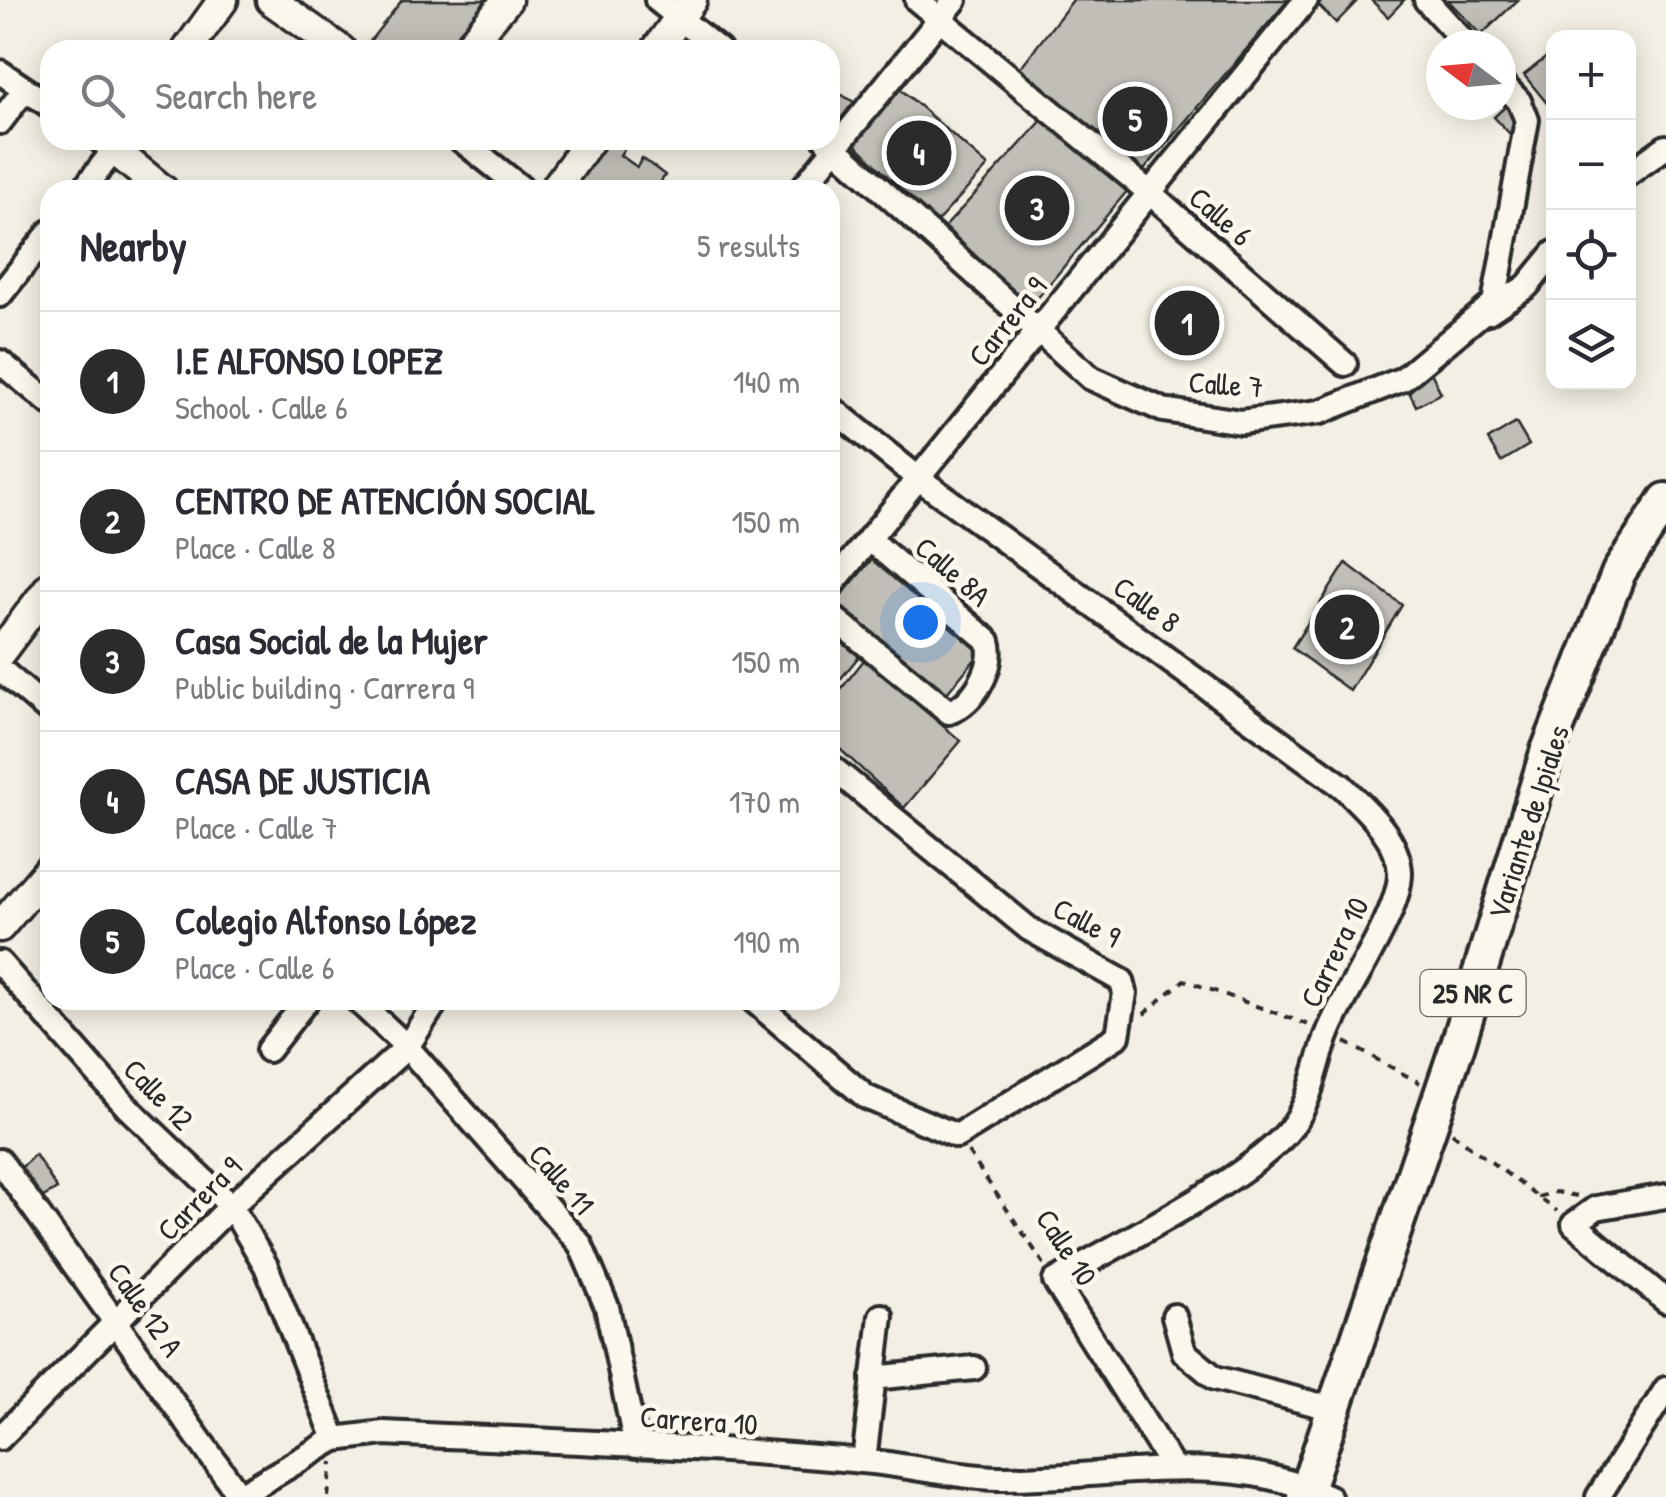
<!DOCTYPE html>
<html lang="en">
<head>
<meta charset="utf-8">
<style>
  :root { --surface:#fff; --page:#f2f2f3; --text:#2b2b33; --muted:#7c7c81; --line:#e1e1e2; --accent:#2b2b2b }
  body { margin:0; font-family:"Patrick Hand",sans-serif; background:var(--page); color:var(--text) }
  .controls { position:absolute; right:30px; top:30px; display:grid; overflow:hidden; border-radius:20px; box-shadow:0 5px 25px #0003 }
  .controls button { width:90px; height:90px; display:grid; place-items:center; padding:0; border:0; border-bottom:2px solid var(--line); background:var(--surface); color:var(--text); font:50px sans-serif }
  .compass { position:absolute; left:1426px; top:30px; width:90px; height:90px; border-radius:50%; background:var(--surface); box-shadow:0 5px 25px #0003; rotate:286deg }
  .you { position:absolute; left:920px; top:622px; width:35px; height:35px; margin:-25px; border:8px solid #fff; border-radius:50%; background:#1a73e8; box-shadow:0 0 0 15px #1a73e833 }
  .badge { display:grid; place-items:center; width:65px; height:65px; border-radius:50%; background:var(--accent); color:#fff; font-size:32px; font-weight:700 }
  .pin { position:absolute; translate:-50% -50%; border:5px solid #fff; box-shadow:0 2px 10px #0006 }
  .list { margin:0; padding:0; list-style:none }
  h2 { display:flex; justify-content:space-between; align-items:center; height:130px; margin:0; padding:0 40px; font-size:42px }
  h2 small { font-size:32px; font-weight:400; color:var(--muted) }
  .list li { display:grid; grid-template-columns:65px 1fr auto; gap:30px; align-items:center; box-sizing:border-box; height:140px; padding:0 40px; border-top:2px solid var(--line) }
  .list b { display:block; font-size:38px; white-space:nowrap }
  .list p { margin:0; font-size:32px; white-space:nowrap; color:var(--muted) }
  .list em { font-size:32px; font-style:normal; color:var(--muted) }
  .icon { flex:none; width:55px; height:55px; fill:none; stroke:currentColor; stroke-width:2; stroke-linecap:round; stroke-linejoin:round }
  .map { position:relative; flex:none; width:1666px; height:1497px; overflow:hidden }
  .search { position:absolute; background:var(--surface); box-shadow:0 5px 25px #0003; left:40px; top:40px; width:800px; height:110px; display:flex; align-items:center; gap:25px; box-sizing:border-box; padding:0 35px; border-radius:30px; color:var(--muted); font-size:38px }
  .panel { position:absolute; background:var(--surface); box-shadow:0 5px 25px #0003; left:40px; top:180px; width:800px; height:830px; border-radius:30px }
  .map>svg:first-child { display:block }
</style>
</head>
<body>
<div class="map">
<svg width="1666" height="1497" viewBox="0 0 1666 1497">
  <rect width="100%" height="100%" fill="#f3efe4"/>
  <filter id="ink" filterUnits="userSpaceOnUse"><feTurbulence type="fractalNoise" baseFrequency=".01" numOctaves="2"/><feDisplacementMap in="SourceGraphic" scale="20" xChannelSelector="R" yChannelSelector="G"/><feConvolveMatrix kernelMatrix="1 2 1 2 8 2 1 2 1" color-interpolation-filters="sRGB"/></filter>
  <g filter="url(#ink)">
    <g fill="#c0beb6" stroke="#2b2b2b" stroke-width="2.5">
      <polygon points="402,0 489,0 450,50 371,50 366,46"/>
      <polygon points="1073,0 1288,0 1144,170 1020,68"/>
      <polygon points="1323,0 1358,0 1336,23 1318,5"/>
      <polygon points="1371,0 1404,0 1388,17"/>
      <polygon points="1448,0 1518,0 1481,35"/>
      <polygon points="1554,51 1554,112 1524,75"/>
      <polygon points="898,87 988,166 935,224 852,141"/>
      <polygon points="830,88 854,102 830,132"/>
      <polygon points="1509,103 1526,122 1511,135 1494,117"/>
      <polygon points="1045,117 1128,190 1030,307 945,227"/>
      <polygon points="595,140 630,140 620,155 637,167 642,158 665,175 656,190 564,190"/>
      <polygon points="1428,366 1441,393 1416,406 1403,379"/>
      <polygon points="1516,423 1529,445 1501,462 1488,440"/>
      <polygon points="872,559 982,651 941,700 831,608"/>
      <polygon points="1346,563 1402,605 1350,691 1292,648"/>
      <polygon points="840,639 860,655 830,692 830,652"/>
      <polygon points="864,660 961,741 904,808 830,740 830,703"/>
      <polygon points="35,1154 57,1189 38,1200 17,1172"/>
    </g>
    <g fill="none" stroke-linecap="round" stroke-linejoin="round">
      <g stroke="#2b2b2b" stroke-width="30">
        <g id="minor">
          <polyline points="657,0 719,50"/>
          <polyline points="917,0 1150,193 1345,364"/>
          <polyline points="1426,0 1467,45"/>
          <polyline points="0,72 50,106"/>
          <polyline points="0,122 25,89"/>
          <polyline points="461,140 524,190"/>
          <polyline points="826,140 1091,378 1163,410 1241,422 1320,412 1403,379 1494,303 1527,120 1519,101 1501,82"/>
          <polyline points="1628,174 1666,147"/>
          <polyline points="83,190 114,150 100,140"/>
          <polyline points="801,190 955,0"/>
          <polyline points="0,295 50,232"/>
          <polyline points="1488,312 1527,286 1554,253"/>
          <polyline points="0,362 50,403"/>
          <path d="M830 407 918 478 1342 786C1365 809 1398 837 1400 872 1401 912 1345 991 1329 1031 1315 1064 1313 1100 1290 1129 1252 1178 1113 1246 1055 1281L1172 1466"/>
          <polyline points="830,587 1306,0"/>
          <path d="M830 615 949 712C974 704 996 666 988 641L869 539"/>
          <polyline points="0,669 50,712"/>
          <polyline points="0,963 127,1107 231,1206 266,1266 335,1439"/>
          <polyline points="357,1000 407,1047 580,1244 607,1307 636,1446"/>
          <polyline points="753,1000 866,1097 957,1136 1118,1036 1125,993 1122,981 1029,929 830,766"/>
          <polyline points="268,1050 307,1000"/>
          <polyline points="0,1161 239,1495"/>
          <polyline points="1666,1196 1596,1208 1574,1224 1666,1301"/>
          <polyline points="1174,1316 1184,1352 1215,1378 1334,1409"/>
          <polyline points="873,1378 974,1368"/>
          <polyline points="0,1438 231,1206 407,1047 437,1000"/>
          <polyline points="864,1461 881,1316"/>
          <path d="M237 1497 335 1439 384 1433C544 1441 704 1446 863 1461 908 1465 953 1477 998 1478 1109 1480 1223 1447 1329 1497"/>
          <polyline points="1598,1497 1666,1389"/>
        </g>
      </g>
      <g stroke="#2b2b2b" stroke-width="35">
        <g id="major">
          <polyline points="271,0 341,50"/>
          <polyline points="187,50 223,0"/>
          <polyline points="465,50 507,0"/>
          <polyline points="656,50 692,0"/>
          <polyline points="122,140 114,150 163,190"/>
          <polyline points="554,190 590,140"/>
          <polyline points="0,653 50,586"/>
          <polyline points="0,927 50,868"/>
        </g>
      </g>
      <g stroke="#2b2b2b" stroke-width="40">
        <polyline id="highway" points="1304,1497 1458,1044 1547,753 1619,572 1666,500"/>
      </g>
      <g stroke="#2b2b2b" stroke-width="4" stroke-dasharray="8 8" stroke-linecap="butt">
        <polyline points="1144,1014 1184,980 1309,1025"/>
        <polyline points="1345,1042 1420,1083"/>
        <polyline points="1452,1133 1557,1211"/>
        <polyline points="968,1152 1044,1264"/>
        <polyline points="1538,1197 1556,1192 1577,1196"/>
        <polyline points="328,1497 332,1462"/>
      </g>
      <use href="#minor" stroke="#fbf7ec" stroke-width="22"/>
      <use href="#major" stroke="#fbf7ec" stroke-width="28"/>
      <use href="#highway" stroke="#fbf7ec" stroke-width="32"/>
    </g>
  </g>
  <g text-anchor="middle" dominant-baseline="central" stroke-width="9" stroke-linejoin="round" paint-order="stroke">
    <rect fill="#fbf7ec" stroke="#696865" stroke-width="2.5" x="1420.5" y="970" width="105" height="46" rx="8"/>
    <g font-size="28" font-weight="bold" fill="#2b2b2b">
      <text x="1473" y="993">25 NR C</text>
    </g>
    <g font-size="30" fill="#2b2b2b" stroke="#fbf7ec">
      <text transform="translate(1221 216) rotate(41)">Calle 6</text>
      <text transform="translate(1007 321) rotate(-51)">Carrera 9</text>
      <text transform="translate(1226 384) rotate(4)">Calle 7</text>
      <text transform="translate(953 571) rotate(41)">Calle 8A</text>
      <text transform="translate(1147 604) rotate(36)">Calle 8</text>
      <text transform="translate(1528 822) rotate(-72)">Variante de Ipiales</text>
      <text transform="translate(1087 922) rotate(28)">Calle 9</text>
      <text transform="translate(1334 952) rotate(-64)">Carrera 10</text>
      <text transform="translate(159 1094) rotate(46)">Calle 12</text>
      <text transform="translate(562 1179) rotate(49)">Calle 11</text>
      <text transform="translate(199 1198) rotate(-45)">Carrera 9</text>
      <text transform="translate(1067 1247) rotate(57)">Calle 10</text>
      <text transform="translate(146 1309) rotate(55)">Calle 12 A</text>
      <text transform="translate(699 1420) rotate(4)">Carrera 10</text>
    </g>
  </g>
</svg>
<div class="controls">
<button>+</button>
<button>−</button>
<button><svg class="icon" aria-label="locate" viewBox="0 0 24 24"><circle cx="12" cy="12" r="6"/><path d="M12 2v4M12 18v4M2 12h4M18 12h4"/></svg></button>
<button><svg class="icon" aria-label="layers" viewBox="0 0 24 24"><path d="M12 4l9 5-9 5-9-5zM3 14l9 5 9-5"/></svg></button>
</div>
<svg class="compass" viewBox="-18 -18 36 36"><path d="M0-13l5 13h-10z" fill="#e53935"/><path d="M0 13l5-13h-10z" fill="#7c7c81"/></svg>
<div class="you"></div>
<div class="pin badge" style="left:1187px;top:323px">1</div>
<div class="pin badge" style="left:1347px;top:627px">2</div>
<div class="pin badge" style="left:1037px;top:208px">3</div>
<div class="pin badge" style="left:919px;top:153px">4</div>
<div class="pin badge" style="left:1135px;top:119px">5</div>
<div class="search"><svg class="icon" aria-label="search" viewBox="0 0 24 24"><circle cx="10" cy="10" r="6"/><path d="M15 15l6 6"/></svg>Search here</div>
<section class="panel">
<h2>Nearby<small>5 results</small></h2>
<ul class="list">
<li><span class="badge">1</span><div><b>I.E ALFONSO LOPEZ</b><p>School · Calle 6</p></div><em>140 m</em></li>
<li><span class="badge">2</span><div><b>CENTRO DE ATENCIÓN SOCIAL</b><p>Place · Calle 8</p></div><em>150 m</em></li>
<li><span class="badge">3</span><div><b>Casa Social de la Mujer</b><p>Public building · Carrera 9</p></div><em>150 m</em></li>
<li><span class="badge">4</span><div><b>CASA DE JUSTICIA</b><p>Place · Calle 7</p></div><em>170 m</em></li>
<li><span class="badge">5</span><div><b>Colegio Alfonso López</b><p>Place · Calle 6</p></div><em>190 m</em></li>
</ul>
</section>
</div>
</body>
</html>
